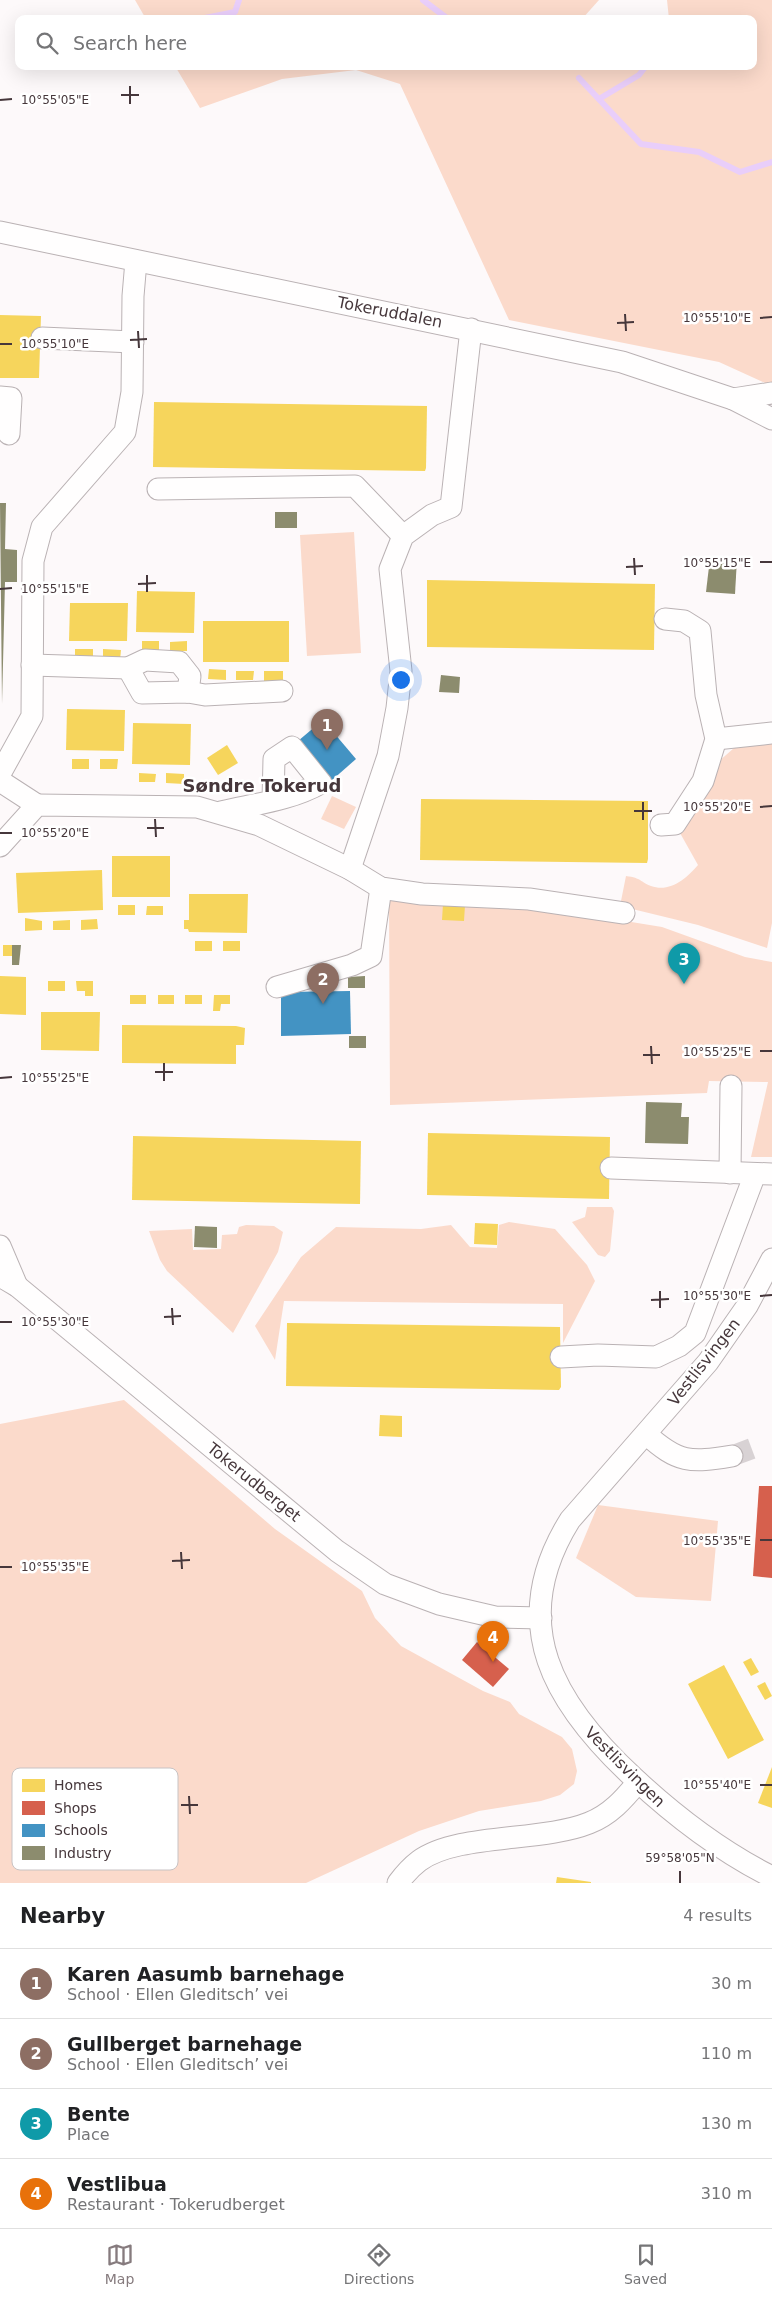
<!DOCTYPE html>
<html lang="en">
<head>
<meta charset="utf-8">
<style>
  :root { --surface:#fff; --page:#f6f6f6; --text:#202124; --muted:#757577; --line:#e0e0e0; --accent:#867b7e }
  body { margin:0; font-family:"DejaVu Sans",sans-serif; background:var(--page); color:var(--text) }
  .you { position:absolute; left:400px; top:679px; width:18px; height:18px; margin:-12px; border:4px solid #fff; border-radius:50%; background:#1a73e8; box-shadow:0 0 0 8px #1a73e833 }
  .badge { display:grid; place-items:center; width:32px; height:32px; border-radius:50%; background:var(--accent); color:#fff; font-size:16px; font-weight:700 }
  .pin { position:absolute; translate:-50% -41px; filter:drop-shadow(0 1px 2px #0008) }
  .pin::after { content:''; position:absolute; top:26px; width:18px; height:15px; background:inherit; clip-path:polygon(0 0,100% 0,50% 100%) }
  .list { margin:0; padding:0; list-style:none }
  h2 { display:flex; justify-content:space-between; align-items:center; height:65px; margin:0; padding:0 20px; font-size:21px }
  h2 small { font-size:16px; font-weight:400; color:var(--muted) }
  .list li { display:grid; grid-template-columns:32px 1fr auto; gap:15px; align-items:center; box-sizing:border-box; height:70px; padding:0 20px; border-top:1px solid var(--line) }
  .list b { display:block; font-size:19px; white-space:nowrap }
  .list p { margin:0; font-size:16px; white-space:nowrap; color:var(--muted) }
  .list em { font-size:16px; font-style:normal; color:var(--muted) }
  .icon { flex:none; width:28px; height:28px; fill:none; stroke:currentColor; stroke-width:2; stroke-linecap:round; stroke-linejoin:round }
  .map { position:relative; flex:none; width:772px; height:1883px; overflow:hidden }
  .search { position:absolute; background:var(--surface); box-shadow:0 5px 20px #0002; left:15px; right:15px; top:15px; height:55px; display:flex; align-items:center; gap:12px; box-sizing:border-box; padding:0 18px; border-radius:10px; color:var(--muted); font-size:19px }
  .sheet { height:345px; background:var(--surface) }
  nav { display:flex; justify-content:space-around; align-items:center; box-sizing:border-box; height:70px; border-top:1px solid var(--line); background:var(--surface); font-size:14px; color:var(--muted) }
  nav a { display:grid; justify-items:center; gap:2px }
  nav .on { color:var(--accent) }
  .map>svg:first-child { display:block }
</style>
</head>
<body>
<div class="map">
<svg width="772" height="1883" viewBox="0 0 772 1883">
  <rect width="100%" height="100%" fill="#fdf9fa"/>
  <g fill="#fbdacb">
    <polygon points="135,0 599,0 582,19 146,19"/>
    <polygon points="667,0 772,0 772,386 719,362 509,320 400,84 356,70 282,79 200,108 175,66 753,66 753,19 669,19"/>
    <polygon points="354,532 361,653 307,656 300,535"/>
    <path d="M772 742V923L767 948 698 925 620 906 626 876C642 878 640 882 651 886 670 893 687 878 698 865L680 833 698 807 718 762 734 748Z"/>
    <polygon points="332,796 356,807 344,829 321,819"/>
    <polygon points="389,899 576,913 662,927 745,957 772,962 772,1157 751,1157 768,1082 709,1081 707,1093 390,1105"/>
    <polygon points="587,1207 612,1207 614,1211 610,1251 605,1257 598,1255 572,1222 585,1217"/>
    <polygon points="509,1222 555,1229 587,1265 595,1281 563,1343 563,1304 284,1301 275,1360 255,1326 301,1257 336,1227 421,1229 451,1225 470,1247 497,1248 499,1225"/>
    <polygon points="246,1225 274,1226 283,1232 278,1252 233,1333 167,1271 160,1260 149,1231 192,1229 193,1250 221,1249 222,1235 237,1234 239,1227"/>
    <polygon points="124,1400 275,1529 362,1591 375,1618 401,1646 483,1691 510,1702 519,1714 562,1737 572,1749 577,1771 574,1784 560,1795 541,1801 479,1811 419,1831 306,1883 0,1883 0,1424"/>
    <polygon points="598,1505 718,1521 711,1601 636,1597 576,1558"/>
  </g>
  <g fill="#f6d55c">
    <polygon points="0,315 41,316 39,378 0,378"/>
    <polygon points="154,402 427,406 426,468 425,471 153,467"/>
    <polygon points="427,580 655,584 654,650 427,647"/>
    <polygon points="137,591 195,592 194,633 136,632"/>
    <polygon points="70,603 128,603 127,641 69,641"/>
    <rect x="203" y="621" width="86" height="41"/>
    <polygon points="142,641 159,641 159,651 142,650"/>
    <polygon points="187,641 187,651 170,651 170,642"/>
    <polygon points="75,649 93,649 93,659 75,658"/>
    <polygon points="103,649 121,650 120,660 103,659"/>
    <polygon points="209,669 226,670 226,680 208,679"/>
    <polygon points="236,671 254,671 253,680 236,680"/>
    <rect x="264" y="671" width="19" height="10"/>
    <polygon points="67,709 125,710 124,751 66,750"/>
    <polygon points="133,723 191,724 190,765 132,764"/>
    <polygon points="227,745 238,763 218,775 207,758"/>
    <rect x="72" y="759" width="17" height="10"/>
    <polygon points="100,759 118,759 117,769 100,769"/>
    <polygon points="139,773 156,774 155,782 139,782"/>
    <polygon points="166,773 184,774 184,784 166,783"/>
    <polygon points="421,799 648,801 648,859 647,863 420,860"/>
    <rect x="112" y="856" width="58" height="41"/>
    <polygon points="102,870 103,910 18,913 16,873"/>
    <polygon points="189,894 248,894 247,933 189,932 188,929 184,929 184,920 189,920"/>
    <polygon points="443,904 465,905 464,921 442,920"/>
    <rect x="118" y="905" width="17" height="10"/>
    <polygon points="147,906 163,906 163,915 146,915"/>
    <polygon points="25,918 42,921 42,930 25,931"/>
    <polygon points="97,919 98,929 81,930 81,920"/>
    <polygon points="70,920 70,930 53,930 53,921"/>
    <rect x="195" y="941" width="17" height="10"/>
    <rect x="223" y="941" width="17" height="10"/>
    <rect x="3" y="945" width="9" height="11"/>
    <polygon points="0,976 26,977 26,1015 0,1014"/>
    <rect x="48" y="981" width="17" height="10"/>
    <polygon points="76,981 93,981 93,996 85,996 85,991 77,991"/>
    <rect x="130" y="995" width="16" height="9"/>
    <rect x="158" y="995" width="16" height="9"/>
    <rect x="185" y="995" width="17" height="9"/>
    <polygon points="214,995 230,995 230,1004 221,1004 220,1011 213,1011"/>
    <polygon points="41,1012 100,1012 99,1051 41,1050"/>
    <polygon points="122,1025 236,1026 245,1028 244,1045 236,1045 236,1064 122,1063"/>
    <polygon points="428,1133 610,1137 609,1199 427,1195"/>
    <polygon points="133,1136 361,1141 360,1204 132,1200"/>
    <polygon points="475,1223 498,1224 497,1245 474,1244"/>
    <polygon points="287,1323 560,1327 561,1387 559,1390 286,1386"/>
    <polygon points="380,1415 402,1416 402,1437 379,1436"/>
    <polygon points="751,1658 759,1672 751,1676 743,1662"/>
    <polygon points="724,1665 764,1740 728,1759 688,1684"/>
    <polygon points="765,1682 772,1696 765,1700 757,1686"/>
    <polygon points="772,1767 772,1808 758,1803"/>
    <polygon points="557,1877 591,1882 591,1883 556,1883"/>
  </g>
  <g fill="#d6604d">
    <polygon points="759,1486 772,1486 772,1578 753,1576"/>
    <polygon points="477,1642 509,1669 493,1687 462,1660"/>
  </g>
  <g fill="#4393c3">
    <polygon points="323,720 356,759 331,781 298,741"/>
    <polygon points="350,991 351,1034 281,1036 281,992"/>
  </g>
  <g fill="#8c8c6e">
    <polygon points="0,503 6,503 5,549 17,550 17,582 5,582 2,704"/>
    <rect x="275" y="512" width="22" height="16"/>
    <polygon points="710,558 737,559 735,594 706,592"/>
    <polygon points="441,675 460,677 459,693 439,692"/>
    <polygon points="12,945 21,945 19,965 12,965"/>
    <polygon points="365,976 365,988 348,988 348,977"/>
    <rect x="349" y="1036" width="17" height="12"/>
    <polygon points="646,1102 682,1103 681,1117 689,1117 688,1144 645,1143"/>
    <polygon points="195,1226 217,1227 217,1248 194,1247"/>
  </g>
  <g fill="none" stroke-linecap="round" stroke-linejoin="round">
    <g stroke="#e9cefa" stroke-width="6">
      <polyline points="423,0 448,19"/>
      <polyline points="200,19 235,12 239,0"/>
      <polyline points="579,78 641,144 699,152 740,172 772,162"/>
      <polyline points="599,99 639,75 646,66"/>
    </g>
    <polyline stroke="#d8d2d4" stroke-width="21" stroke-dasharray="21 11" stroke-linecap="butt" points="732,1456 756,1447"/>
    <g stroke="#bab2b4" stroke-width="23">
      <g id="minor">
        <polyline points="0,232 622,362 733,399 772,419"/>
        <polyline points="42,338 133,342"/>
        <polyline points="0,397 11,398 9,434"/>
        <polyline points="733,399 772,393"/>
        <polyline points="158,489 355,486 403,536"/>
        <polyline points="32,665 128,668 145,660 179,662 190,676 188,692"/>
        <polyline points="128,668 142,693 188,692 205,695 282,691"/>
        <polyline points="716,739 772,733"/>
        <polyline points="0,774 32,716 33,561 42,527 125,432 132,392 133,296 136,261"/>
        <polyline points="0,781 37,805"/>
        <path d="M221 812C255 804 291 800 321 783L292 747 274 759 273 800"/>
        <polyline points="661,825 675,824 703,781 716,739 706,695 700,631 684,621 665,619"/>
        <polyline points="0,846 37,805 197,807 259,825 350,869 381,888 422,894 529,899 624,913"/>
        <polyline points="350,869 388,756 397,708 401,671 390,569 403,536 432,515 451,507 471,329"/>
        <polyline points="277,987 352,965 371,956 381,888"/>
        <polyline points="611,1168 772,1174"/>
        <polyline points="730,1173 731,1086"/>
        <polyline points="0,1246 17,1286"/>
        <path d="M772 1259 747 1306 708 1362 570 1520C505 1624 555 1705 634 1778 677 1818 720 1851 772 1877"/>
        <polyline points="0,1276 17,1286 337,1551 385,1584 439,1604 495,1617 541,1618"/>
        <polyline points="561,1357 598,1355 656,1357 679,1346 695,1333 755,1174"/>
        <path d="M646 1434C678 1463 690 1463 732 1456"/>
        <path d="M398 1883C404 1875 411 1867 419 1861 457 1833 542 1842 589 1823 610 1815 624 1799 638 1782"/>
      </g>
    </g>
    <use href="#minor" stroke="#fffefe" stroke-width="21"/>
  </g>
  <path fill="none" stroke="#46373b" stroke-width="2" d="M130 86V104M121 95H139M0 100 12 99M625 314 626 331M760 318 772 317M617 323 634 322M138 331 139 348M130 340 147 339M0 344H12M634 558 635 575M760 562H772M626 567 643 566M147 575V592M138 584 156 583M0 589 12 588M643 802V820M760 807 772 806M634 811H652M155 819 156 837M147 828H164M0 833H12M651 1046 652 1064M760 1051H772M643 1055H660M164 1063V1081M155 1072H173M0 1078 12 1077M660 1291V1308M760 1296 772 1295M651 1300 669 1299M172 1308 173 1325M164 1317 181 1316M0 1322H12M760 1540H772M181 1552 182 1569M172 1561 190 1560M0 1567H12M760 1785H772M189 1796 190 1814M181 1805H198M680 1871V1883"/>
  <g text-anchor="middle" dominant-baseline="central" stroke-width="5" stroke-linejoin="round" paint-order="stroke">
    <g font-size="16" fill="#46373b" stroke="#fff">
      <text transform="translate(390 312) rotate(11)">Tokeruddalen</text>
      <text transform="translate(704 1362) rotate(-52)">Vestlisvingen</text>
      <text transform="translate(254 1482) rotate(39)">Tokerudberget</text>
      <text transform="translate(625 1767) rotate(45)">Vestlisvingen</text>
    </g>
    <g font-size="18" font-weight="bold" fill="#46373b" stroke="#fff">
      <text x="262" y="785">Søndre Tokerud</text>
    </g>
  </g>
  <rect x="12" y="1768" width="166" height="102" rx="8" fill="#fff" stroke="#c8c3c4" stroke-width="1"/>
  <rect x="22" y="1779" width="23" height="13" fill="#f6d55c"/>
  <rect x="22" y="1801" width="23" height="14" fill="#d6604d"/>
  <rect x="22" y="1824" width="23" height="13" fill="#4393c3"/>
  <rect x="22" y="1846" width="23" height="14" fill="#8c8c6e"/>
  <g font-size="14" fill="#46373b">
    <text x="54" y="1790">Homes</text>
    <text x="54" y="1813">Shops</text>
    <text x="54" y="1835">Schools</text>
    <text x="54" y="1858">Industry</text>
  </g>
  <g font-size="12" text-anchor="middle" fill="#46373b" stroke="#fff" stroke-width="5" stroke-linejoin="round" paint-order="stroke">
    <text x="55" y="104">10°55'05"E</text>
    <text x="717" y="322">10°55'10"E</text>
    <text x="55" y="348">10°55'10"E</text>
    <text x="717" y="567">10°55'15"E</text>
    <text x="55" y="593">10°55'15"E</text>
    <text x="717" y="811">10°55'20"E</text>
    <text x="55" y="837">10°55'20"E</text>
    <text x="717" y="1056">10°55'25"E</text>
    <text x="55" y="1082">10°55'25"E</text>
    <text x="717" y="1300">10°55'30"E</text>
    <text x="55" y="1326">10°55'30"E</text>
    <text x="717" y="1545">10°55'35"E</text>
    <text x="55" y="1571">10°55'35"E</text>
    <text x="717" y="1789">10°55'40"E</text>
    <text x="680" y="1862">59°58'05"N</text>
  </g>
</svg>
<div class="you"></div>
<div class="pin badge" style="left:327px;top:750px;background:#8d6e63">1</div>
<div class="pin badge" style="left:323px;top:1004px;background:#8d6e63">2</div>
<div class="pin badge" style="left:684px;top:984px;background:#0f9aa8">3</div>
<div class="pin badge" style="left:493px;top:1662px;background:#e8710a">4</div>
<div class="search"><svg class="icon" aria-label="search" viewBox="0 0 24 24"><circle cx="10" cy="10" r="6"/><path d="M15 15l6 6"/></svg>Search here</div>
</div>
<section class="sheet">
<h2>Nearby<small>4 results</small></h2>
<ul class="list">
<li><span class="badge" style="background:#8d6e63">1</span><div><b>Karen Aasumb barnehage</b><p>School · Ellen Gleditsch’ vei</p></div><em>30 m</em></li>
<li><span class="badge" style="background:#8d6e63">2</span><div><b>Gullberget barnehage</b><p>School · Ellen Gleditsch’ vei</p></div><em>110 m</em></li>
<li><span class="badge" style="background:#0f9aa8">3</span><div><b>Bente</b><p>Place</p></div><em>130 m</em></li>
<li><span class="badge" style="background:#e8710a">4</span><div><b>Vestlibua</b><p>Restaurant · Tokerudberget</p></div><em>310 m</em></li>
</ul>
</section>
<nav>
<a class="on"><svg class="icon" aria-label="map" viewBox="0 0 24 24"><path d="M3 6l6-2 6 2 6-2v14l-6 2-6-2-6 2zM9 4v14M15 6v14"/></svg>Map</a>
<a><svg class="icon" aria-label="directions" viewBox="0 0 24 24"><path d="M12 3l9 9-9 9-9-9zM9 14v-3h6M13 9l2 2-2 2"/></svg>Directions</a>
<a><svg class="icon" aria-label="saved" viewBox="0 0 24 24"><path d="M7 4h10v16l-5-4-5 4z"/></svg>Saved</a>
</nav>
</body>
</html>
